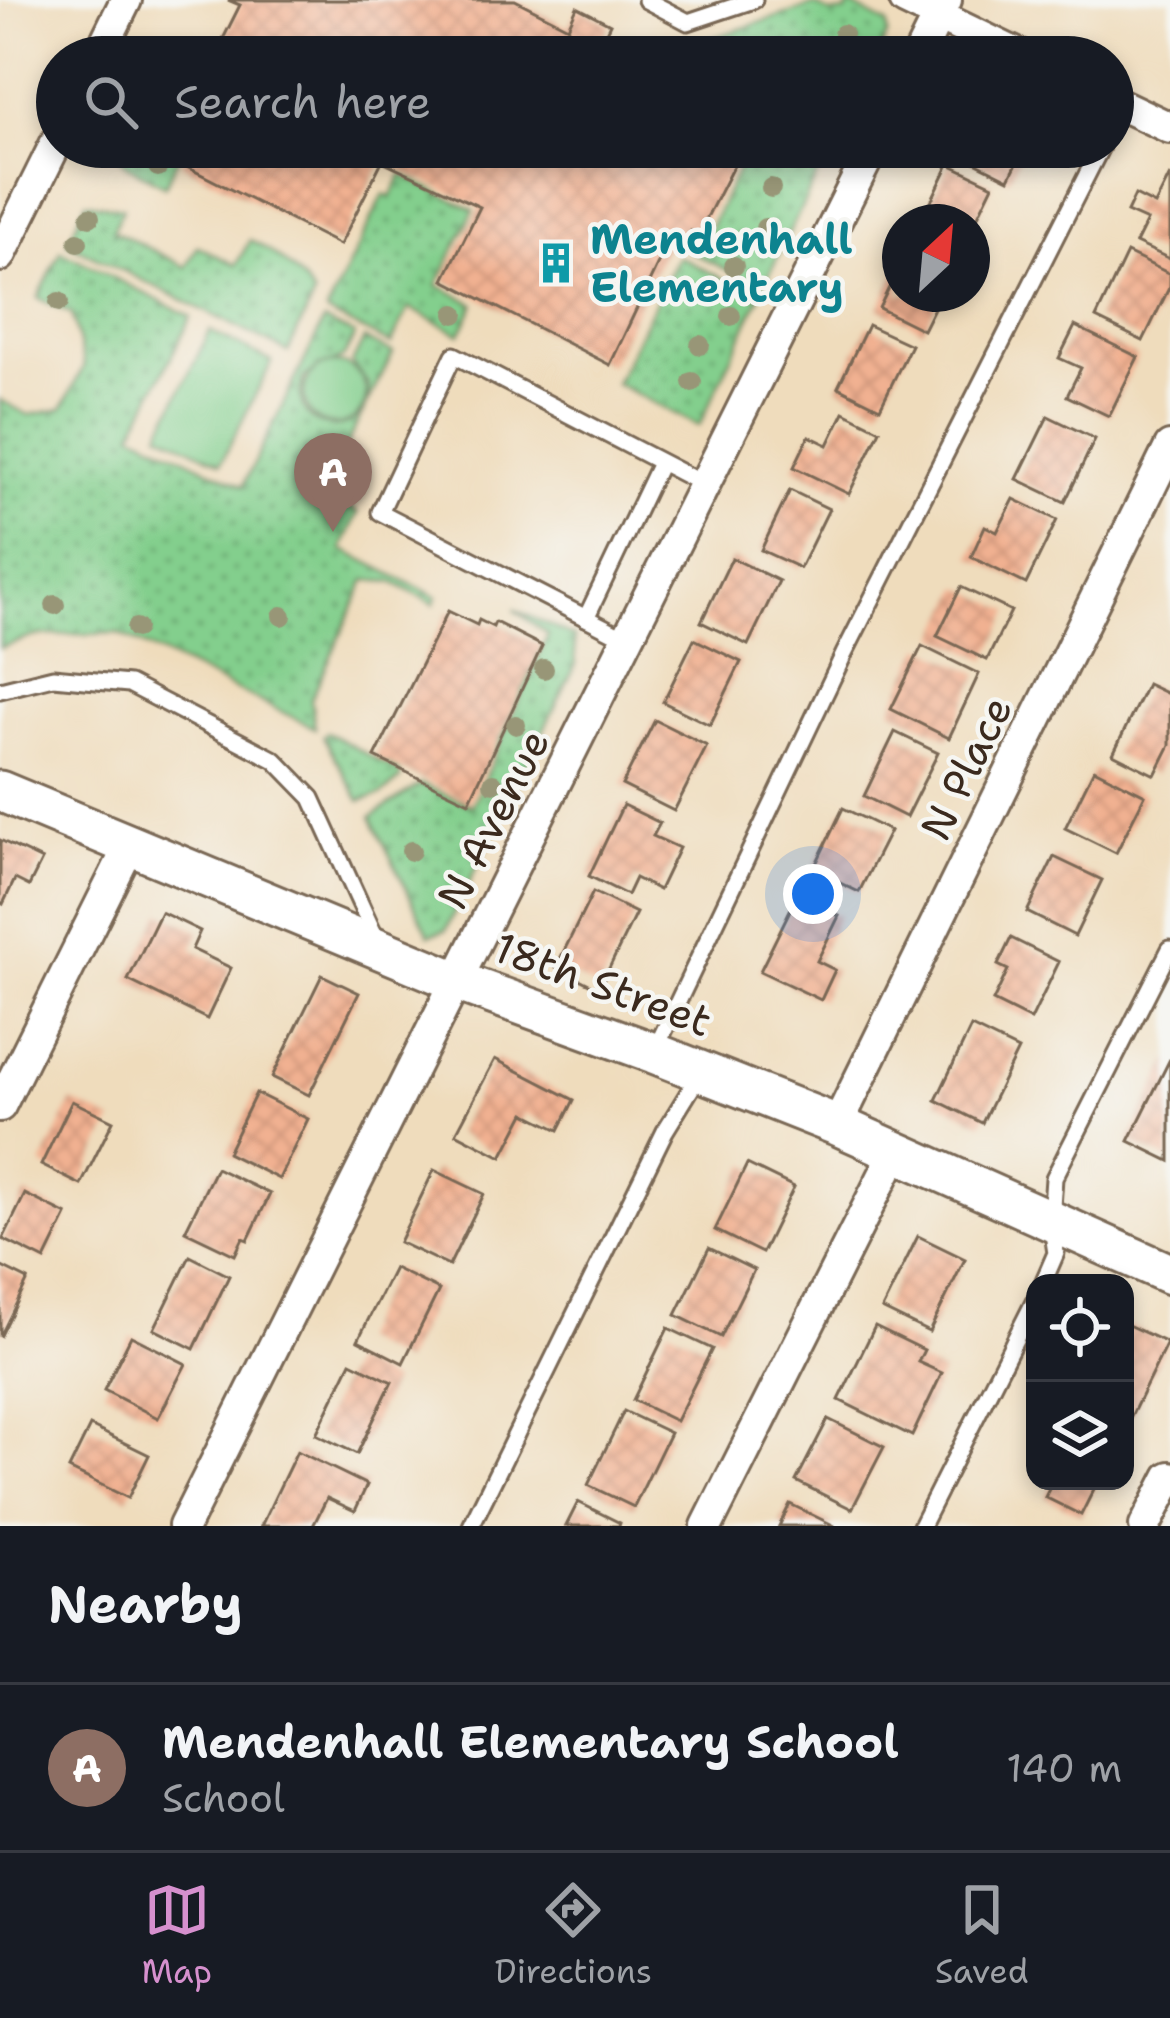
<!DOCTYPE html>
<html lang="en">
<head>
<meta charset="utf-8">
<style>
  :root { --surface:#171b24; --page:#242831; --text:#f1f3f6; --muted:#9ea1a6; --line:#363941; --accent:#d690ce }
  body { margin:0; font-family:"Shantell Sans",sans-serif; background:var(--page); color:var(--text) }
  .controls { position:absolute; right:36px; bottom:36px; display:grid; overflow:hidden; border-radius:24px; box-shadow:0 6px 18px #0003 }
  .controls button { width:108px; height:108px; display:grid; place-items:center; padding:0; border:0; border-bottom:3px solid var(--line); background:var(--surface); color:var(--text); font:60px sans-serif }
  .compass { position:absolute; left:882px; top:204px; width:108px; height:108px; border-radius:50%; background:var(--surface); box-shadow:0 6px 18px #0003; rotate:26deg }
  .you { position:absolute; left:813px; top:894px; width:42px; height:42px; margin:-30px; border:9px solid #fff; border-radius:50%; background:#1a73e8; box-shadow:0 0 0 18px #1a73e833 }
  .badge { display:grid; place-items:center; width:78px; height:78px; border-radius:50%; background:var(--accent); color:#fff; font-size:39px; font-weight:700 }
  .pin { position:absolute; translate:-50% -99px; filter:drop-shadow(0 3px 6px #0008) }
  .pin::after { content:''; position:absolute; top:63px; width:42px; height:36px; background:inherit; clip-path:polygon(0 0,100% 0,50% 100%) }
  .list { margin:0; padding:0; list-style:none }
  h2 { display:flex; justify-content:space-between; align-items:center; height:156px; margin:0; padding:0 48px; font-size:51px }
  h2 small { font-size:39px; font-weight:400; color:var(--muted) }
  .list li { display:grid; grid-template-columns:78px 1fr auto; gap:36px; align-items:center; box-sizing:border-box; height:168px; padding:0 48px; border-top:3px solid var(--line) }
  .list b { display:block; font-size:45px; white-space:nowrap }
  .list p { margin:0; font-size:39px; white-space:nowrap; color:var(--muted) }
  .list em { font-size:39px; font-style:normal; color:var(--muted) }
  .icon { flex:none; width:66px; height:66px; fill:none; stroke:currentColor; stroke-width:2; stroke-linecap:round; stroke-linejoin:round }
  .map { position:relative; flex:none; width:1170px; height:1526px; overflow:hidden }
  .search { position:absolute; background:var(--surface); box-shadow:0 6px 18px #0003; left:36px; right:36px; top:36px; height:132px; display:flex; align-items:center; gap:30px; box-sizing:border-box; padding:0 42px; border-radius:66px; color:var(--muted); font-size:45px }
  .sheet { height:324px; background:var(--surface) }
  nav { display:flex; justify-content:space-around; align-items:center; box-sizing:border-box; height:168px; border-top:3px solid var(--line); background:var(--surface); font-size:33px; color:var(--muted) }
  nav a { display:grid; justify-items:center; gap:6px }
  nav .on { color:var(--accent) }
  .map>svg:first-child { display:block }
</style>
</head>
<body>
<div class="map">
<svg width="1170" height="1526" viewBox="0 0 1170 1526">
  <defs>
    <pattern id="grass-dots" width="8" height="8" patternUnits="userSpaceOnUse" patternTransform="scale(3)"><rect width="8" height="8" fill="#83cf8d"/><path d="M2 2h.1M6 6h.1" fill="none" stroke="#6ca873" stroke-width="1.8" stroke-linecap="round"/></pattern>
    <pattern id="building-cross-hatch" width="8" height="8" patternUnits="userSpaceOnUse" patternTransform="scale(3)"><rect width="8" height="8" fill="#f1b191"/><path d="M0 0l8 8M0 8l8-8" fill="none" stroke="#d0987d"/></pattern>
  </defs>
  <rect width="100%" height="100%" fill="#f6f6f2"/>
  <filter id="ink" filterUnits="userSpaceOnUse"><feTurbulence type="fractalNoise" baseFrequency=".00833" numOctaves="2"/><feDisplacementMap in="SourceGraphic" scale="24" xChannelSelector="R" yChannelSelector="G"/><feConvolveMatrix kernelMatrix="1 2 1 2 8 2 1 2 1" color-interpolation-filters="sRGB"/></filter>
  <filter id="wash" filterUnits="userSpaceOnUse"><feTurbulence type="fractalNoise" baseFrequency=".004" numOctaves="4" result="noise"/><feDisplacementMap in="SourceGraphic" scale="48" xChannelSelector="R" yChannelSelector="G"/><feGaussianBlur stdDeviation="2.7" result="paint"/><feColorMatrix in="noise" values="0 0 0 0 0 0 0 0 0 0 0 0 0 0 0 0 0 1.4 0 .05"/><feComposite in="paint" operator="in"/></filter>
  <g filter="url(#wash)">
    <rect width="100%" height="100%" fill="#efdcbc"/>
    <g fill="url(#grass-dots)" stroke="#5f7c56" stroke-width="3">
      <polygon points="814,5 831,14 846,12 850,5 887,24 888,34 877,57 705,57 696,53 697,43"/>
      <polygon points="114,147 183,147 165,186 125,164"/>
      <polygon points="749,147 831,147 763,287 686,250 692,239 702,243"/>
      <polygon points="402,175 474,210 437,285 475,304 460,334 409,308 391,344 326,312 384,194 391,197"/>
      <path d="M86 202 123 208 113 230 186 267 198 246 236 265 250 240C273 251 301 274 314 296L288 352 67 243Z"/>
      <path d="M61 251 191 317 133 432 243 486 324 321 355 335 344 357 304 377C283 438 374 445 368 384L352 363 364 339 393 353 322 493 358 513 342 549 437 597 434 604 392 582 366 580 311 699 315 728 118 633 35 636 0 648V400L29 415 62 409 84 366 72 314 38 298Z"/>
      <polygon points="678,256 760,297 699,426 615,383"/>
      <polygon points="514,609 574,637 576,664 446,930 429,935 371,817 421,784 472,806 548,635"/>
      <polygon points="327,732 399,772 401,779 381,795 360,801 323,736"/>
    </g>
    <g fill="#83cf8d" stroke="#5f7c56" stroke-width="3">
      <polygon points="210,331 272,362 221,463 160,432"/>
      <circle cx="335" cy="394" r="31"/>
    </g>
    <g id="blocks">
      <g fill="url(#building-cross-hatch)">
        <polygon points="228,0 515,0 568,27 577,7 610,24 594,57 214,57 240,5"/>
        <polygon points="189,147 743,147 698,235 691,231 684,245 670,238 610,365 444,280 480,207 382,161 340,245 181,164"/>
        <polygon points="967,147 1025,147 1009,179 963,156"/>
        <polygon points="949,164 993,185 975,222 921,222"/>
        <polygon points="1170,175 1170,259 1136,243 1147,221 1127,212 1135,195 1155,205"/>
        <polygon points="1127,253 1170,274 1170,286 1143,341 1096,318"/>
        <polygon points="900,265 900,294 941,294 923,330 879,308"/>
        <polygon points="868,325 911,345 880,408 838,387"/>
        <polygon points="1075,326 1138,357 1109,416 1067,396 1081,368 1059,358"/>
        <polygon points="844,412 880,430 849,494 794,467 809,436 828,445"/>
        <polygon points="1048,416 1095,439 1065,502 1017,479"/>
        <polygon points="790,490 829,509 800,568 761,550"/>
        <polygon points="1014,499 1057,520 1026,584 971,557 985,526 997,532"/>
        <polygon points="732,558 779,581 748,645 701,622"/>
        <polygon points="961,587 1011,611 987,660 937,636"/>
        <polygon points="448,611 477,625 479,620 493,627 495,622 542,646 469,802 375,757"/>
        <polygon points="694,639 741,662 710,725 663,702"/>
        <polygon points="922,646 979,674 949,738 891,709"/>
        <polygon points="1147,684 1170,695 1170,745 1155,775 1113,754"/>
        <polygon points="655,720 707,746 674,811 622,785"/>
        <polygon points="895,732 938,753 906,817 864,796"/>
        <polygon points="1094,769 1145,795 1116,853 1065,828"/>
        <polygon points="623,805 660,823 653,836 679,848 659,890 635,878 627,895 589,876"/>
        <polygon points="843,808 890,831 859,892 813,870"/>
        <polygon points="0,840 42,860 29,886 15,879 3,904 0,902"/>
        <polygon points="1054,857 1102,880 1075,936 1027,912"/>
        <polygon points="593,892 636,913 599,989 556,967"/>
        <polygon points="797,896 839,916 817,961 835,970 821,1000 760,971"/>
        <polygon points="161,912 200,931 192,949 231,968 207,1019 128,980"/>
        <polygon points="1011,938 1059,962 1031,1020 993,1001 1008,970 998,965"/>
        <polygon points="322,975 359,993 309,1095 272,1077"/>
        <polygon points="971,1027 1018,1050 982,1123 936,1100"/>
        <polygon points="495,1059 574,1100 559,1130 525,1113 502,1157 456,1133"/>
        <polygon points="1170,1059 1170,1161 1129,1141"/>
        <polygon points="256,1093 308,1119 279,1179 227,1153"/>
        <polygon points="72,1101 113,1121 81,1185 41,1165"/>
        <polygon points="747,1164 794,1187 762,1253 715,1230"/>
        <polygon points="216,1168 270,1194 248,1240 243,1238 235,1255 185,1231"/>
        <polygon points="434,1170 484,1194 449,1266 399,1242"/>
        <polygon points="25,1194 67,1215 45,1260 3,1239"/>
        <polygon points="918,1236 965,1259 929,1332 882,1309"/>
        <polygon points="709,1248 754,1270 721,1337 676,1315"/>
        <polygon points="190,1256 229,1276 194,1349 154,1329"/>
        <polygon points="0,1266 28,1280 0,1337"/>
        <polygon points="394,1268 439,1290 403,1363 358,1340"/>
        <polygon points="1128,1325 1167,1343 1128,1423 1125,1422 1125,1331"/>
        <polygon points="875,1326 924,1350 918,1362 942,1373 912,1436 839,1400"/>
        <polygon points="668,1328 712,1349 676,1421 633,1400"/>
        <polygon points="131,1336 186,1364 158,1418 104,1390"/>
        <polygon points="351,1362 392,1382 357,1454 316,1434"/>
        <polygon points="624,1411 670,1433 634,1507 588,1485"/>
        <polygon points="828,1419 884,1447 852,1509 796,1481"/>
        <polygon points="90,1426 149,1455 128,1498 69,1469"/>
        <polygon points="297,1451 367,1485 355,1511 327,1498 313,1526 261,1526"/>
        <polygon points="1053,1481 1098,1481 1081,1515 1045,1497"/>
        <polygon points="578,1502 620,1523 619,1526 566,1526"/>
        <polygon points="790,1504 835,1526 779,1526"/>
      </g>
    </g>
  </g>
  <g filter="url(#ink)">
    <use href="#blocks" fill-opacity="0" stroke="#7a6855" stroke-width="3"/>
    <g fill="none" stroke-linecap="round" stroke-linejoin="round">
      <g stroke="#7a6855" stroke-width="21">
        <g id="service">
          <polyline points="646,0 688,22 754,0"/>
          <polyline points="586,618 660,463"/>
          <polyline points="627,639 380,512 454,355 705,485"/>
          <polyline points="0,690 53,677 129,684 275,760 312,798 376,938"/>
          <polyline points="655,1050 844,654 1101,147"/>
          <polyline points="1043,1283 1056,1253 1051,1221 1054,1178 1170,949"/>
          <polyline points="471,1526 665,1131 700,1074"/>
          <polyline points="921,1526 1035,1300"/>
        </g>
      </g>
      <g stroke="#7a6855" stroke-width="36">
        <g id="minor">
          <polyline points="905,0 1023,57"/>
          <polyline points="98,57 126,0"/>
          <polyline points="918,57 946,0"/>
          <polyline points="1113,101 1170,128"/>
          <polyline points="0,256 57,141"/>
          <polyline points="0,1106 130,845"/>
          <polyline points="837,1125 1170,447"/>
          <polyline points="184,1526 873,147"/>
          <polyline points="707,1526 896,1151"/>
          <polyline points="1145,1526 1170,1477"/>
        </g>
      </g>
      <g stroke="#7a6855" stroke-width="45">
        <polyline id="tertiary" points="0,791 459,982 654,1053 837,1125 1170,1274"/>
      </g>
      <use href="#service" stroke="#fff" stroke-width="15"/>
      <use href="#minor" stroke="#fff" stroke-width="30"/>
      <use href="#tertiary" stroke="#fff" stroke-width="39"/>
    </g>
    <g fill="#989677">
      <circle cx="843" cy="34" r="10"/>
      <circle cx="804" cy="160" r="10"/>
      <circle cx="158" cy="167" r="10"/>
      <circle cx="771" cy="188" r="10"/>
      <circle cx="90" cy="217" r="10"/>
      <circle cx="765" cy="228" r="10"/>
      <circle cx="78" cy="242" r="10"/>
      <circle cx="734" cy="266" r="10"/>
      <circle cx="59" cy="302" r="10"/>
      <circle cx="455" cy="314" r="10"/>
      <circle cx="731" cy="316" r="10"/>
      <circle cx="700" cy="345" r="10"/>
      <circle cx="692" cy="382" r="10"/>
      <circle cx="55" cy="605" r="10"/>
      <circle cx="282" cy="616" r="10"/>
      <circle cx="136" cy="628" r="10"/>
      <circle cx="544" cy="669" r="10"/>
      <circle cx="516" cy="725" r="10"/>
      <circle cx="493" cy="783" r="10"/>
      <circle cx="411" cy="851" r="10"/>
    </g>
  </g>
  <defs>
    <g id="building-bare" transform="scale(3.24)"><path d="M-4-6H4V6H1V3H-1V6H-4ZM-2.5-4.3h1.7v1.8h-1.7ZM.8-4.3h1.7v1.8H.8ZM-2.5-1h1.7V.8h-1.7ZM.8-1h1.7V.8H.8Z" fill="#0f9aa8" stroke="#f6f6f2" stroke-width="2.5" paint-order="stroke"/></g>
  </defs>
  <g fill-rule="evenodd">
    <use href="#building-bare" x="556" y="263"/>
  </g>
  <g text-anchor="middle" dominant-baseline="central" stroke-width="9" stroke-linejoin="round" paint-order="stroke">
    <g font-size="42" font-weight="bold" fill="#0d838f" stroke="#f6f6f2" text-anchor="start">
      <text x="590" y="239">Mendenhall<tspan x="590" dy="48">Elementary</tspan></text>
    </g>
    <g font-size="42" fill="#3b2a1e" stroke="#f6f6f2">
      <text transform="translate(966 768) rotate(-64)">N Place</text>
      <text transform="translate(493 819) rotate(-63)">N Avenue</text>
      <text transform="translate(603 984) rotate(20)">18th Street</text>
    </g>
  </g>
</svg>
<div class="controls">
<button><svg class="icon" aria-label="locate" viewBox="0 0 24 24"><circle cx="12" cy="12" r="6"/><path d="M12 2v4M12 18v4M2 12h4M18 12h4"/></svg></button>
<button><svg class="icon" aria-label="layers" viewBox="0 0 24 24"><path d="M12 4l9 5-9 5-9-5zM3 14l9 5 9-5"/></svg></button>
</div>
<svg class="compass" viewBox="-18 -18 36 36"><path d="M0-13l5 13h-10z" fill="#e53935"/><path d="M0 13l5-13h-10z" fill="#9ea1a6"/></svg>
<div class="you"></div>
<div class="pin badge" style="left:333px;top:532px;background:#8d6e63">A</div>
<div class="search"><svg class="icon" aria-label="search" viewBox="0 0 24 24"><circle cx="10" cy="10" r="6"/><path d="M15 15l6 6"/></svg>Search here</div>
</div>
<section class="sheet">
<h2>Nearby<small></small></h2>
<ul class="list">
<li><span class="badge" style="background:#8d6e63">A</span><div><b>Mendenhall Elementary School</b><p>School</p></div><em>140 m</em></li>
</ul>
</section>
<nav>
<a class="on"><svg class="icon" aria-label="map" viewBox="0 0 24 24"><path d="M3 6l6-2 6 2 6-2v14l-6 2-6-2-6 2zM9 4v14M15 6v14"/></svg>Map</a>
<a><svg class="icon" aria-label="directions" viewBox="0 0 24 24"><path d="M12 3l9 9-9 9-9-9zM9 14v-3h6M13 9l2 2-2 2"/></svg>Directions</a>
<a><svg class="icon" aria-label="saved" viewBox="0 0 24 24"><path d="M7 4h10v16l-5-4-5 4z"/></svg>Saved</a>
</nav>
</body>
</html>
